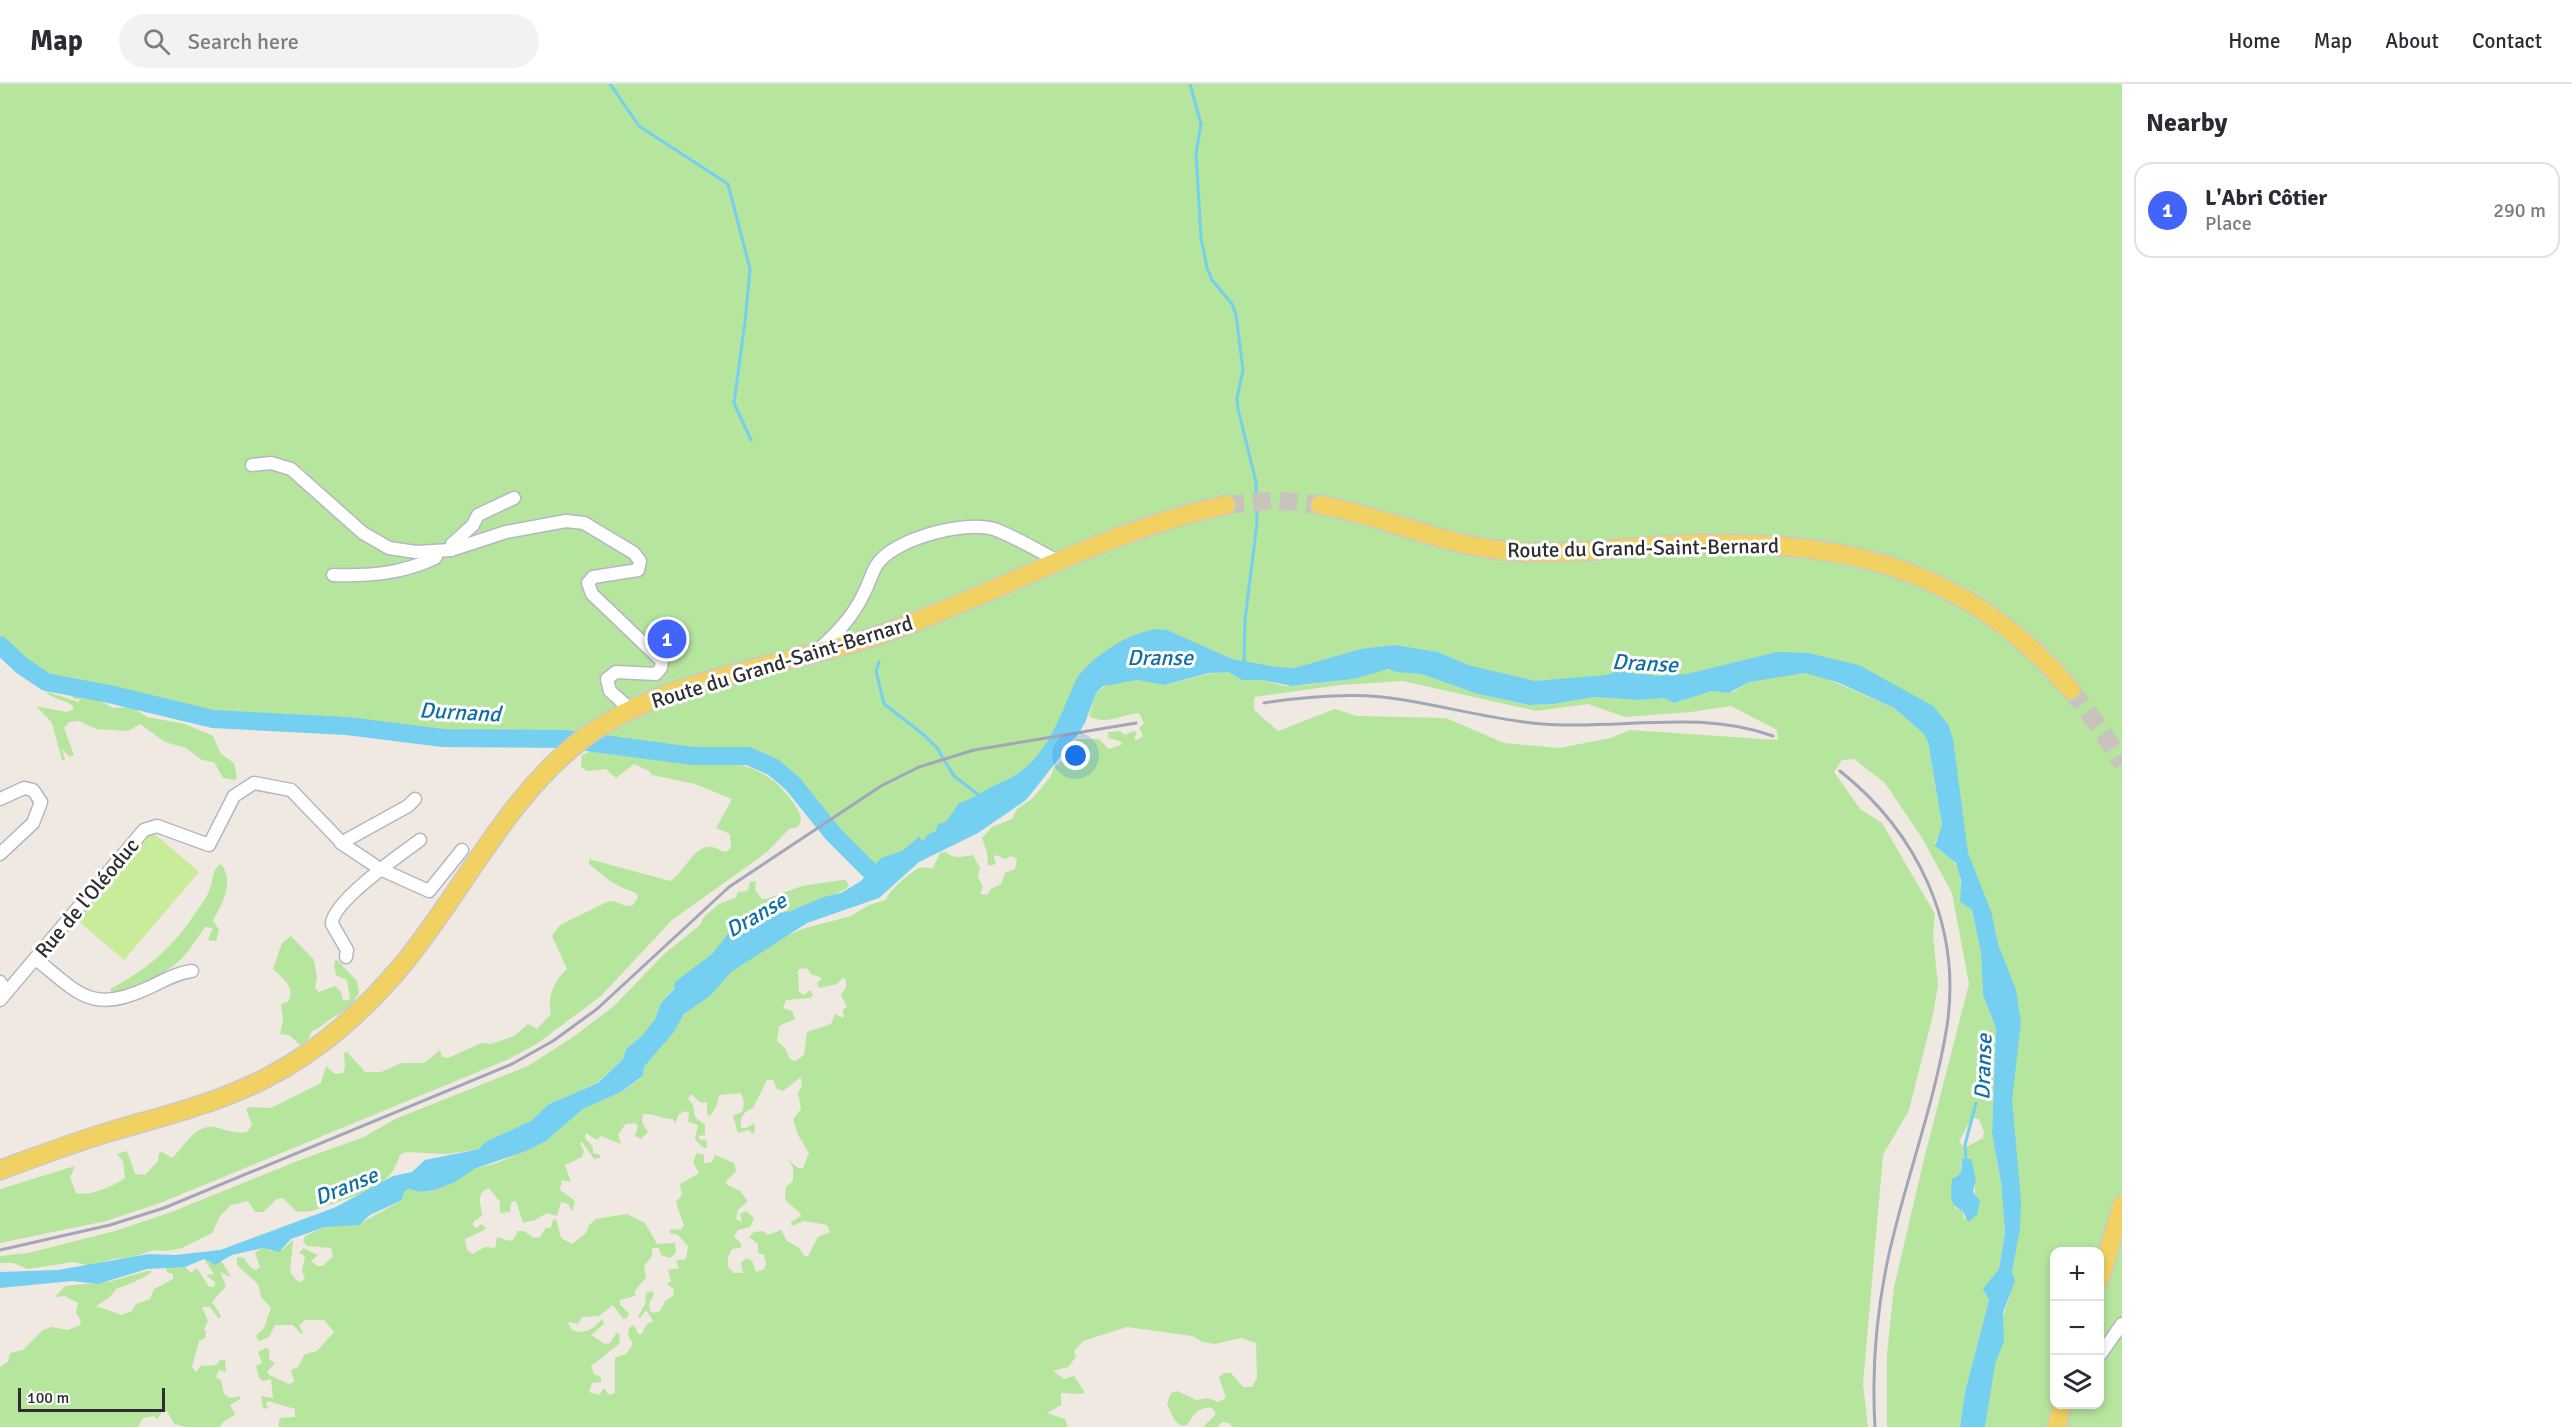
<!DOCTYPE html>
<html lang="en">
<head>
<meta charset="utf-8">
<style>
  :root { --surface:#fff; --page:#f2f2f3; --text:#2b2b33; --muted:#7c7c81; --line:#e1e1e2; --accent:#4264fb }
  body { margin:0; font-family:Signika,sans-serif; background:var(--page); color:var(--text) }
  .controls { position:absolute; right:18px; bottom:18px; display:grid; overflow:hidden; border-radius:12px; box-shadow:0 3px 9px #0003 }
  .controls button { width:54px; height:54px; display:grid; place-items:center; padding:0; border:0; border-bottom:2px solid var(--line); background:var(--surface); color:var(--text); font:30px sans-serif }
  .scale { position:absolute; left:18px; bottom:15px; width:147px; box-sizing:border-box; padding-left:6px; border:3px solid #2e2e2e; border-top:0; font-size:16px; line-height:21px; white-space:nowrap; color:#2e2e2e; -webkit-text-stroke:4px #fff; paint-order:stroke }
  .you { position:absolute; left:1076px; top:672px; width:21px; height:21px; margin:-15px; border:4px solid #fff; border-radius:50%; background:#1a73e8; box-shadow:0 0 0 9px #1a73e833 }
  .badge { display:grid; place-items:center; width:39px; height:39px; border-radius:50%; background:var(--accent); color:#fff; font-size:20px; font-weight:700 }
  .pin { position:absolute; translate:-50% -50%; border:3px solid #fff; box-shadow:0 2px 6px #0006 }
  .list { margin:0; padding:0; list-style:none }
  h2 { display:flex; justify-content:space-between; align-items:center; height:78px; margin:0; padding:0 24px; font-size:26px }
  h2 small { font-size:20px; font-weight:400; color:var(--muted) }
  .list li { display:grid; grid-template-columns:39px 1fr auto; gap:18px; align-items:center; box-sizing:border-box; height:96px; margin:0 12px 12px; padding:0 12px; border:2px solid var(--line); border-radius:18px }
  .list b { display:block; font-size:22px; white-space:nowrap }
  .list p { margin:0; font-size:20px; white-space:nowrap; color:var(--muted) }
  .list em { font-size:20px; font-style:normal; color:var(--muted) }
  .icon { flex:none; width:33px; height:33px; fill:none; stroke:currentColor; stroke-width:2; stroke-linecap:round; stroke-linejoin:round }
  .map { position:relative; flex:none; width:2122px; height:1343px; overflow:hidden }
  header { display:flex; align-items:center; gap:36px; box-sizing:border-box; height:84px; padding:0 30px; background:var(--surface); border-bottom:2px solid var(--line) }
  header strong { font-size:28px }
  nav { display:flex; gap:33px; margin-inline-start:auto; font-size:21px }
  .search { width:420px; height:54px; background:var(--page); display:flex; align-items:center; gap:15px; box-sizing:border-box; padding:0 21px; border-radius:33px; color:var(--muted); font-size:22px }
  main { display:flex }
  aside { flex:1; background:var(--surface) }
  .map>svg:first-child { display:block }
</style>
</head>
<body>
<header>
<strong>Map</strong>
<div class="search"><svg class="icon" aria-label="search" viewBox="0 0 24 24"><circle cx="10" cy="10" r="6"/><path d="M15 15l6 6"/></svg>Search here</div>
<nav><a>Home</a><a>Map</a><a>About</a><a>Contact</a></nav>
</header>
<main>
<div class="map">
<svg width="2122" height="1343" viewBox="0 0 2122 1343">
  <rect width="100%" height="100%" fill="#efe9e1"/>
  <g fill="#b6e59e" fill-rule="evenodd">
    <path d="M0 0H2122V1343H1967L2011 1208 2001 1013 2006 931 1936 641 1849 596 1768 580 1683 609 1532 603 1400 565 1292 588 1126 571 1048 666 1029 693 887 791 858 783 791 695 744 670H647L600 655 503 650 466 656 378 652 352 641 204 642 136 618 99 616 113 624 132 623 147 633 185 640 213 652 221 670 234 679 237 694 234 696 223 694 214 678 202 676 186 664 165 658 140 640 128 647 96 645 79 637 69 638 64 644 74 671 70 673 62 665 65 676H62L52 639 36 622 66 628 73 626V622C64 615 51 615 45 607L78 618 81 615H75L0 560ZM2054 1168H2100V1320H2054Z"/>
    <path d="M1382 585 1421 590 1478 610 1529 621 1554 620 1594 613 1639 616 1664 614 1678 618 1712 607 1733 608 1749 598 1785 590 1804 589 1823 593 1894 624 1927 653 1942 741V747L1935 758C1937 766 1941 767 1948 772 1963 783 1961 801 1960 818L1972 826 1981 869 1983 911 1996 944 1992 1050 2001 1098 2005 1148 1999 1185 1984 1207 1989 1216 1965 1308 1960 1343H1887V1270L1894 1203 1925 1071 1969 900 1952 809 1922 754 1885 699 1854 675 1842 676 1834 688 1860 725 1882 739 1935 830 1933 852 1938 901 1933 931 1909 1026 1883 1071 1863 1300 1868 1343H1233L1229 1339 1222 1338 1218 1343H1203L1216 1330 1212 1324C1198 1322 1194 1331 1187 1341L1182 1342 1175 1337 1167 1320 1171 1309 1177 1307 1196 1316 1208 1314 1218 1318 1226 1314 1219 1293 1224 1289H1231L1243 1303H1252L1257 1294 1256 1259 1241 1254 1215 1260 1203 1258 1192 1252 1127 1243 1083 1257 1074 1267 1076 1273 1068 1283 1053 1287 1064 1295 1074 1292 1084 1307 1083 1310 1061 1309V1321L1047 1329 1065 1335 1068 1343H278L280 1334 295 1333V1325L268 1317 266 1320 268 1324 263 1325 261 1312 273 1314 271 1295 263 1297 259 1294 256 1282 262 1279 258 1268 266 1264 269 1266V1275L275 1279 267 1288 269 1291 289 1300 294 1298 291 1286 298 1283 305 1270 317 1267 334 1248 324 1236H305L299 1241 303 1249 301 1250 293 1241H275L269 1253 259 1257 256 1252 264 1244 271 1224 261 1213 258 1200 237 1181V1173L244 1174 251 1184 256 1186 260 1183 255 1169 263 1163 270 1167 283 1165 293 1156 290 1188 297 1197 301 1198 305 1194 302 1187 305 1172 299 1169 303 1164 318 1171 311 1177 317 1182H323L333 1172 331 1164 307 1162 303 1157 305 1152 325 1143 363 1138 402 1116 404 1108 410 1105 420 1108 434 1106 474 1085 497 1079 546 1057 583 1025 621 1008 639 996 643 992 644 983 674 948 678 938 693 921 711 911 730 888 780 855 802 845 851 832 869 821 886 816C888 807 910 789 919 784 923 782 929 785 933 784L940 769 946 768C953 776 965 772 973 771L980 784 978 793 983 803 980 810 987 811 991 805 1001 800 1005 789 1015 785 1017 775 1011 772 1005 775 996 771 994 773 996 780 988 782 987 768 982 754 992 743 1012 735 1017 725 1033 714 1051 692 1054 683 1070 671 1076 655H1099L1109 665 1123 660 1119 657 1108 654V648L1120 647 1125 651 1134 647 1137 649 1134 655 1137 656 1143 652 1139 644 1144 639 1139 629C1123 630 1105 642 1089 632L1096 609 1107 600 1137 596 1164 601 1216 588H1228L1242 596H1263L1284 602 1305 601 1354 595ZM1403 597 1536 627 1588 620 1625 633 1691 628 1731 622 1777 646 1778 656 1630 646 1611 654 1559 664 1504 659 1446 634 1357 632 1335 625 1278 647 1254 626V613L1340 601ZM807 884 811 890 822 894 817 899 819 904 837 900 843 894 846 896V903L841 911 847 923 843 926 844 934 835 930 831 940 807 948 804 971 795 977 790 975 785 964 777 957 779 942 795 935 792 927 783 924 786 916 810 914 813 911 810 906 804 911 799 908 798 887 799 885ZM801 993 802 1002 798 1009 801 1025 793 1035 798 1051 809 1069 803 1084H798L787 1075 793 1083V1097L786 1103 785 1116 800 1129 801 1132 791 1138 792 1142 804 1137 827 1141 830 1148 818 1153 808 1172H804L799 1164 787 1157 781 1146 768 1151 763 1147 754 1148 749 1153 758 1160V1169L764 1171 766 1180 763 1186 756 1188 752 1177 746 1174 741 1179 743 1189H734L728 1183V1173L732 1165 741 1164V1160L734 1152 738 1146 750 1143 754 1134 746 1127 740 1130 742 1138 736 1135 738 1126 748 1117 740 1107 726 1100 727 1096 736 1087 734 1079 715 1071 712 1078 704 1079V1071L697 1069 693 1078 699 1089 680 1100 682 1111 676 1118 684 1142 680 1146 670 1145V1149L678 1151 688 1162 686 1175 676 1177 679 1184 668 1186 671 1197 667 1200 674 1205 673 1212 665 1217 660 1227 653 1229 650 1227 649 1220 654 1210 652 1207 646 1209 645 1221 638 1232 640 1234 646 1226 653 1237 646 1241 642 1250H638L634 1241 629 1244 628 1251 633 1260 626 1270 615 1274V1309L609 1311 604 1304 599 1311 589 1308 592 1299 601 1298V1293L594 1290 591 1282 619 1260 620 1251 617 1248 610 1259 605 1260 591 1251 604 1240 602 1235C594 1245 583 1252 571 1245L568 1238 578 1240 582 1233 599 1232 613 1221 623 1235 627 1234 629 1229 620 1221V1216L635 1212V1207L646 1193 644 1182 652 1172V1164H659L661 1171 670 1174 676 1169 675 1159 657 1160 645 1139 627 1130 596 1135 589 1141 586 1149 572 1160 561 1154 556 1135 553 1136 551 1144H546L540 1153 534 1154 524 1147H518L514 1155 510 1157 497 1153 495 1164 485 1163 473 1170 467 1166 465 1155 486 1145 482 1140 476 1144 473 1142V1138L482 1132C482 1121 474 1110 489 1104L500 1118V1129L510 1128 511 1118 516 1117 523 1139 535 1136 547 1129 557 1132 561 1118 568 1120 572 1128 575 1117 560 1106 562 1096 571 1098 565 1081 582 1073 584 1067 580 1059 582 1058 594 1075 600 1074V1071L593 1069V1063L585 1054 586 1049 597 1056 601 1052 621 1060 618 1050 626 1040 635 1039 638 1042 635 1052 641 1055 648 1048 642 1038 643 1030C654 1029 661 1035 673 1035L675 1040 679 1030 685 1027 689 1029 688 1038 698 1041 695 1055 702 1063 707 1064V1057L699 1055V1052L705 1051V1041L695 1033 693 1021 688 1015 691 1010 701 1019 707 1018V1030L710 1032 716 1023 719 1011 740 1009C745 1013 744 1023 742 1028L733 1032 738 1049 748 1046 754 1050 755 1042 753 1040 746 1044H741C739 1034 744 1027 753 1024L767 996H773L777 1005 783 1007ZM1972 1034 1979 1035 1984 1048 1983 1054 1964 1064 1959 1057ZM1966 1074 1975 1100V1112L1980 1121 1964 1135 1963 1127 1955 1124 1954 1093 1961 1089V1077Z"/>
    <path d="M598 664C620 664 639 675 661 676 709 679 756 669 789 713 794 720 801 728 801 737L798 743 789 745 767 768 672 836 601 912 538 959 509 975 160 1119 106 1137 0 1159V1105L75 1082 70 1094 76 1109C89 1113 114 1102 125 1094L123 1077 117 1070 127 1067 135 1090 145 1091 158 1077 159 1069 162 1068 172 1074C185 1062 196 1037 219 1044 227 1047 239 1050 247 1048L252 1041 246 1025 249 1023 271 1024 321 999 326 982 335 990 343 989 345 984 344 969 347 968 365 988H381L402 979H424L440 966 442 973 448 974 481 959 491 960 514 952 528 940 537 945 551 930C547 912 554 897 567 885L552 852 560 841 609 817C618 817 623 823 632 822L638 814 636 809C610 799 610 797 589 780V775L670 797C683 791 694 760 712 763 717 764 721 767 726 768L731 764 730 750 716 744 732 715 695 700 652 691 649 687 634 680 616 694 606 685 587 687 581 683 582 671Z"/>
    <path d="M221 780C235 800 222 819 213 837L219 846 216 857 208 856 213 844 205 843C197 854 189 868 179 877 164 890 132 911 112 909L110 905C147 886 173 863 196 828 201 821 208 812 210 804 214 795 211 786 221 780Z"/>
    <path d="M842 796H846L849 802C843 809 801 824 790 828 782 830 774 827 767 830 737 840 732 849 712 870 702 881 687 890 675 898L674 904 661 919 655 935 642 952 626 965 623 975 597 999 549 1020 531 1037 485 1058 479 1065 447 1070 405 1068 400 1071C389 1106 363 1108 332 1120 319 1124 311 1130 296 1127L283 1114 277 1115 263 1128H255L248 1117 231 1121 220 1132 212 1149 182 1164 166 1167 154 1166 130 1174 113 1175 91 1182 73 1178 28 1185 13 1179H0V1172L28 1169 115 1147 174 1127 300 1076 364 1053 395 1035 528 982 573 953 614 922 664 870 700 841 704 833 719 820 735 814 738 808 748 807 750 798 756 797 755 806 762 815H766L802 802Z"/>
    <path d="M291 852 314 876 317 893 315 904 319 908 335 902 341 908 343 917 350 915 347 896 336 891 334 881 336 875 357 897 359 909C348 928 345 926 329 936 322 941 320 944 312 947L308 956 300 961 289 951 280 950 283 936 281 920 288 918C297 903 281 893 273 885L282 859Z"/>
    <path d="M204 1175 210 1179 222 1178 231 1193 220 1188 226 1202 212 1218 221 1232 219 1235 210 1223H202L208 1237 204 1245 206 1248 205 1254 199 1257 192 1283 196 1288 201 1282 216 1281 220 1276H225L226 1288 219 1286 216 1293 221 1296 224 1310 230 1314 240 1312V1315L230 1321 235 1330C230 1335 222 1336 220 1343H186L174 1340 167 1327 162 1328 157 1335 154 1332 143 1334 138 1343H0V1283L8 1278 10 1269 23 1266 43 1246 51 1243 68 1246 80 1241 81 1238 76 1228 78 1219 65 1212 55 1213 65 1202 108 1198 151 1186V1189C139 1196 128 1201 116 1205L110 1213 96 1222 122 1231 132 1227 136 1220 150 1215 154 1205 173 1195V1190L167 1188 166 1184 184 1182 191 1189 197 1184 209 1203 215 1202V1198L206 1191 214 1190Z"/>
  </g>
  <polygon fill="#c9ec9a" points="152,748 199,788 124,876 77,836"/>
  <g fill="#75cff0">
    <path d="M1155 545 1167 546 1232 575 1276 583 1295 584 1361 565 1394 561 1438 568 1468 581 1535 597 1606 591 1619 587 1658 592 1687 590 1777 568 1808 569 1859 581 1933 622 1948 640 1953 655 1968 769 1991 827 1998 860 2016 906 2021 938 2012 1016 2021 1116 2020 1145 2012 1188 2015 1197 2003 1229 2004 1257 1995 1280 1985 1343H1960L1965 1308 1989 1216 1983 1205 1999 1185 2005 1148 2001 1098 1992 1050 1996 944 1983 911 1981 869 1972 826 1960 818 1961 796 1956 779 1935 762 1942 741 1928 658 1924 650 1894 624 1837 598 1804 589 1749 598 1729 609 1712 607 1674 619 1664 614 1639 616 1594 613 1554 620 1529 621 1478 610 1421 590 1397 588 1388 585 1354 595 1291 602 1263 596H1242L1228 588 1209 589 1164 601 1137 596 1103 602 1096 609 1085 639 1077 652 1064 664 1061 672 1026 716 978 749 919 778 879 814 807 839 731 888 711 911 684 930 674 948 644 983 643 992 621 1008 583 1025 546 1057 526 1067 474 1085 455 1098 434 1106 420 1108 409 1105 404 1108 402 1116 370 1131 359 1141 325 1143 291 1155 279 1168 263 1164 232 1171 215 1181 204 1175 185 1183 147 1185 98 1200 72 1197 0 1204V1188L58 1186 149 1170 175 1171 220 1166 336 1123 393 1092 412 1088 425 1076 479 1065 485 1058 531 1037 549 1020 598 999 623 975 626 965 642 952 655 935 661 919 674 905 675 898 712 870 728 850 740 842 763 831 788 828 824 813 841 809 861 797 881 774 902 767 920 752V755L925 756 927 751 936 747 938 740 946 738 959 719C974 715 985 705 1000 699 1048 679 1057 636 1078 592 1099 568 1124 552 1155 545Z"/>
    <path d="M1962 1075H1971L1976 1095 1973 1108 1980 1117 1977 1131 1968 1138 1963 1127C1948 1121 1951 1110 1952 1095L1961 1089Z"/>
  </g>
  <g fill="none" stroke-linecap="round" stroke-linejoin="round">
    <g stroke="#75cff0" stroke-width="3">
      <polyline points="610,0 639,42 728,100 750,185 745,238 734,319 751,356"/>
      <polyline points="1190,0 1201,40 1196,69 1201,154 1207,184 1212,196 1232,220 1236,231 1243,286 1237,314 1238,325 1256,398 1257,439 1245,536 1244,579"/>
      <polyline points="879,578 876,587 884,620 924,651 937,664 954,692 980,712"/>
      <polyline points="1966,1074 1965,1061 1976,1019"/>
    </g>
    <polyline stroke="#75cff0" stroke-width="18" points="0,561 21,581 46,598 109,610 213,635 347,642 443,654 564,655 693,672 748,672 773,683 792,699 834,751 882,799"/>
    <g stroke="#c8c4bd" stroke-width="18" stroke-dasharray="18 9" stroke-linecap="butt">
      <polyline points="1226,421 1277,416 1320,421"/>
      <polyline points="2071,606 2104,650 2122,680"/>
    </g>
    <g stroke="#b4b7c1" stroke-width="15">
      <g id="minor">
        <polyline points="252,381 271,379 291,385 363,449 389,464 416,468 451,466 506,448 566,437 584,439 634,469 640,477 638,486 593,493 588,499 592,510 662,577 661,584 656,590 616,588 607,595 610,607 631,626"/>
        <polyline points="451,466 452,460 473,441 478,431 514,414"/>
        <path d="M333 491C369 492 401 490 435 474L438 468"/>
        <path d="M817 567C836 550 852 534 863 511 868 502 871 491 876 482 892 455 965 436 994 445 1016 453 1038 467 1060 478"/>
        <polyline points="0,715 24,704 33,706 41,718 33,739 0,770"/>
        <polyline points="341,759 408,722 415,715"/>
        <path d="M346 873 347 866 332 840C331 819 402 769 420 756"/>
        <path d="M36 875C79 910 92 930 148 904 163 897 176 889 192 887"/>
        <polyline points="0,898 7,908"/>
        <polyline points="0,916 144,746 157,742 209,761 234,712 254,699 291,706 344,761 380,785 429,807 462,766"/>
        <polyline points="2100,1271 2122,1240"/>
      </g>
    </g>
    <g stroke="#c9c9c9" stroke-width="21">
      <g id="primary">
        <path d="M1320 421C1384 432 1444 462 1509 467 1561 472 1614 464 1667 461 1830 454 1960 475 2071 606"/>
        <path d="M0 1086C36 1073 72 1059 109 1048 163 1032 216 1020 266 994 319 967 366 925 404 879 464 806 507 712 584 654 669 591 783 584 882 550 997 510 1106 446 1226 421"/>
        <polyline points="2100,1195 2122,1121"/>
        <polyline points="2057,1343 2062,1320"/>
      </g>
    </g>
    <use href="#minor" stroke="#fff" stroke-width="12"/>
    <use href="#primary" stroke="#f2d163" stroke-width="18"/>
    <g stroke="#a3a6b8" stroke-width="3">
      <path d="M1264 619C1303 613 1342 609 1382 613 1436 619 1489 636 1543 640 1621 646 1697 625 1773 652"/>
      <path d="M1840 687C1918 749 1962 842 1947 942 1936 1011 1912 1078 1895 1145 1878 1210 1871 1276 1875 1343"/>
      <polyline points="0,1166 110,1141 164,1124 512,980 553,957 597,925 729,803 881,702 919,683 974,666 1136,639"/>
    </g>
  </g>
  <g text-anchor="middle" dominant-baseline="central" stroke-width="6" stroke-linejoin="round" paint-order="stroke">
    <g font-size="21" fill="#2e2e2e" stroke="#fff">
      <text transform="translate(1643 464) rotate(-1)">Route du Grand-Saint-Bernard</text>
      <text transform="translate(782 578) rotate(-17)">Route du Grand-Saint-Bernard</text>
      <text transform="translate(87 814) rotate(-50)">Rue de l'Oléoduc</text>
    </g>
    <g font-size="22" font-style="italic" fill="#0d6fa3" stroke="#fff">
      <text x="1160" y="573">Dranse</text>
      <text transform="translate(1645 579) rotate(3)">Dranse</text>
      <text transform="translate(460 628) rotate(3)">Durnand</text>
      <text transform="translate(756 831) rotate(-30)">Dranse</text>
      <text transform="translate(1983 983) rotate(-88)">Dranse</text>
      <text transform="translate(346 1102) rotate(-22)">Dranse</text>
    </g>
  </g>
</svg>
<div class="controls">
<button>+</button>
<button>−</button>
<button><svg class="icon" aria-label="layers" viewBox="0 0 24 24"><path d="M12 4l9 5-9 5-9-5zM3 14l9 5 9-5"/></svg></button>
</div>
<div class="scale">100 m</div>
<div class="you"></div>
<div class="pin badge" style="left:667px;top:555px">1</div>
</div>
<aside>
<h2>Nearby<small></small></h2>
<ul class="list">
<li><span class="badge">1</span><div><b>L'Abri Côtier</b><p>Place</p></div><em>290 m</em></li>
</ul>
</aside>
</main>
</body>
</html>
